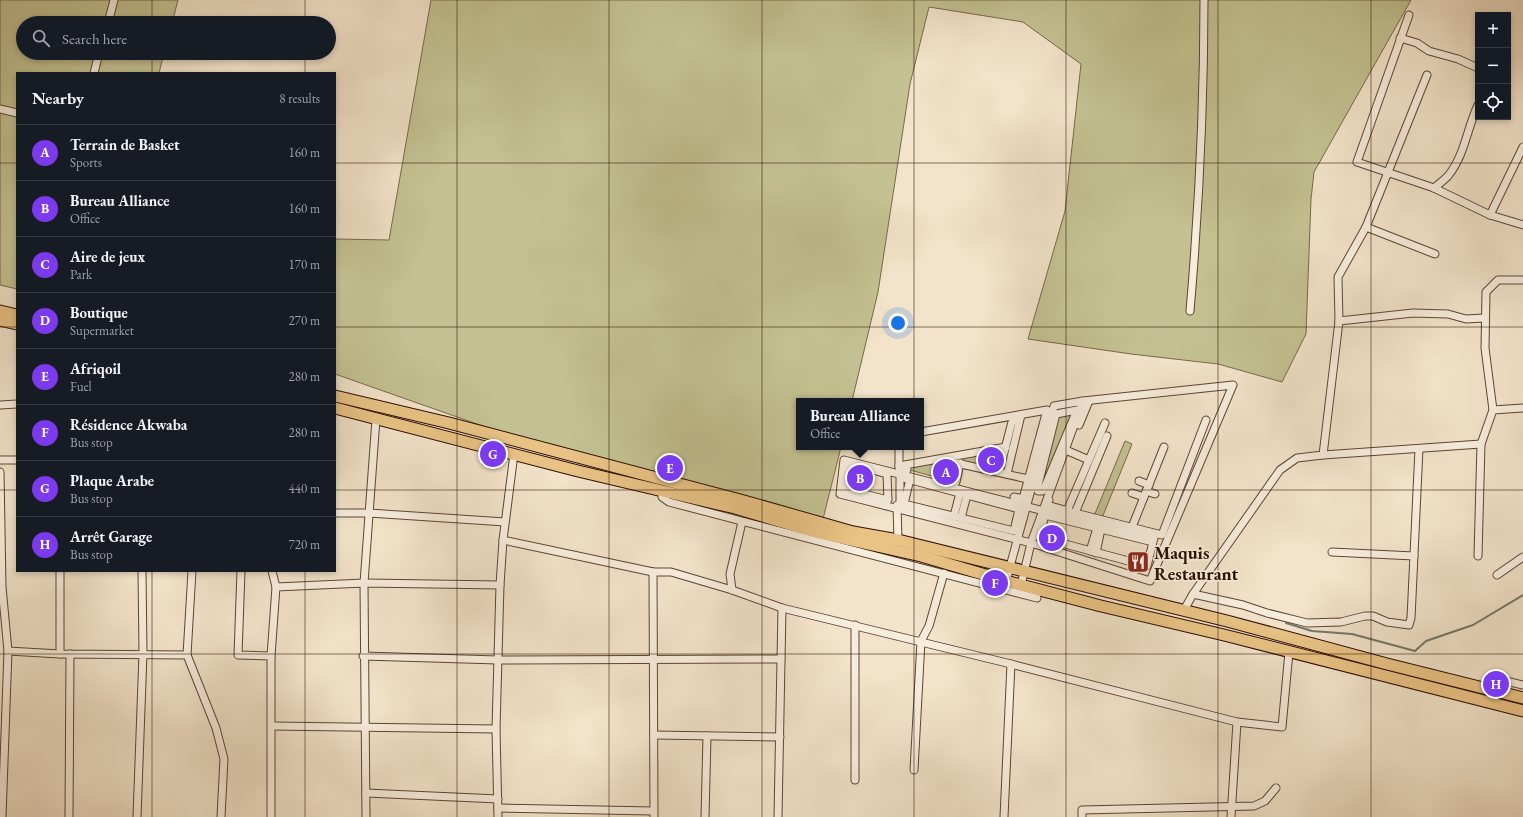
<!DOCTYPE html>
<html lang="en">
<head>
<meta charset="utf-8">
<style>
  :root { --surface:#171b24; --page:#242831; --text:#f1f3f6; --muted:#9ea1a6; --line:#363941; --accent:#7c3aed }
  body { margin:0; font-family:"EB Garamond",serif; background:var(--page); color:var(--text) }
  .controls { position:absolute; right:12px; top:12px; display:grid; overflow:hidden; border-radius:0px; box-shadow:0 2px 6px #0003 }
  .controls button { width:36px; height:36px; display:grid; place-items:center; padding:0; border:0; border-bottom:1px solid var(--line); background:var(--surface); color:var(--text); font:20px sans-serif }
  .you { position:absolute; left:898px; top:323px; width:14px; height:14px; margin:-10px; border:3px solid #fff; border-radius:50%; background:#1a73e8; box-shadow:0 0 0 6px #1a73e833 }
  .badge { display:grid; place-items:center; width:26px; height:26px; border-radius:50%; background:var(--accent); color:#fff; font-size:13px; font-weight:700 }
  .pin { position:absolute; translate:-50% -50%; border:2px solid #fff; box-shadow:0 1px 4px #0006 }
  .popup { position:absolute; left:796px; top:398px; width:128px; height:52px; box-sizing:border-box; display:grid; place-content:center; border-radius:0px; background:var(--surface); filter:drop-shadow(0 1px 3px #0005); font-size:13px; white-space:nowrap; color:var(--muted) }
  .popup b { font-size:15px; color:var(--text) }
  .popup::after { content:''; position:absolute; left:50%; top:100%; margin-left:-8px; border:8px solid transparent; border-top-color:var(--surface) }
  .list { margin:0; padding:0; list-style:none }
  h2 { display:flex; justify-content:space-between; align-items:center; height:52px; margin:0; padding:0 16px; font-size:17px }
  h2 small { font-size:13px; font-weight:400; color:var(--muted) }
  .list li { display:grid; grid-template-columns:26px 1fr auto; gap:12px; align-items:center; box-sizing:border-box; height:56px; padding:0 16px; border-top:1px solid var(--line) }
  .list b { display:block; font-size:15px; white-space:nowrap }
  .list p { margin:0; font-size:13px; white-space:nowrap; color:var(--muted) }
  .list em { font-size:13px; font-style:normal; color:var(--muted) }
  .icon { flex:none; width:22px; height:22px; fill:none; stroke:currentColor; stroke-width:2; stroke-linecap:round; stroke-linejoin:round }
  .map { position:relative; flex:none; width:1523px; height:817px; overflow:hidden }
  .search { position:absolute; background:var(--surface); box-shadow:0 2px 6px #0003; left:16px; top:16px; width:320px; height:44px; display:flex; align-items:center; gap:10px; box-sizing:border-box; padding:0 14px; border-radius:22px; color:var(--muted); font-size:15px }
  .panel { position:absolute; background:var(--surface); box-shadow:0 2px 6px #0003; left:16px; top:72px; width:320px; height:500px; border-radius:0px }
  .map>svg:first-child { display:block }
</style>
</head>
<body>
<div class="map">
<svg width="1523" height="817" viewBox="0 0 1523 817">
  <rect width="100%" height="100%" fill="#f2e3ca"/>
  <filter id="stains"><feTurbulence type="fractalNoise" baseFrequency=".005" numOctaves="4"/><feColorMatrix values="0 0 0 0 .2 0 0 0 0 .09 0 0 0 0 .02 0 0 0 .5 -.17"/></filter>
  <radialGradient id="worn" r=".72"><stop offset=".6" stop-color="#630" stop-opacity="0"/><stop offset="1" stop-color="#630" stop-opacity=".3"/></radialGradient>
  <g fill="#c3c191" stroke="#786849">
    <polygon points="0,0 178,0 172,23 23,23 23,53 164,53 159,73 17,73 17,289 0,285"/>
    <polygon points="431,0 1411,0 1314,172 1311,199 1306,334 1282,382 1218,364 1131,354 1028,339 1065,211 1081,64 1023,22 929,7 910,84 878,292 852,401 799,401 799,447 841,447 822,523 548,449 335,374 335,239 389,240"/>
    <polygon points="1074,412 1045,479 1043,477 1059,415"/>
    <polygon points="1125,441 1132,444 1102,518 1094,516"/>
    <polygon points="1003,450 998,471 953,460"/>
    <polygon points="935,462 932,476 906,469 907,466"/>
    <polygon points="937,463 958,468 955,481 934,476"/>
  </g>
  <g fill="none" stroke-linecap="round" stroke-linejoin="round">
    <polyline stroke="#70796a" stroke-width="2" points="1286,623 1312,631 1352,634 1415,651 1426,641 1473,625 1523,595"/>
    <g stroke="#5e4433" stroke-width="9">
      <g id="street">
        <polyline points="1409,15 1357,162 1434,188 1490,215 1523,225"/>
        <polyline points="108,23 114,0"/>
        <polyline points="1400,38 1417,43 1429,51 1458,59 1478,68"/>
        <polyline points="94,73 99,53"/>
        <polyline points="0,109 17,113"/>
        <path d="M1434 188C1439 184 1444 180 1448 176 1465 155 1467 128 1478 105"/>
        <polyline points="1490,215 1523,147"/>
        <polyline points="1366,227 1435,254"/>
        <path d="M1190 311C1199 207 1204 104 1204 0"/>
        <polyline points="1339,321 1413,313 1448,314 1466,319 1484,318"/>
        <polyline points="1083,401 1233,385 1150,581 1031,543 840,494 844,460 1154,539"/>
        <polyline points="0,405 17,404"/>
        <polygon points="1077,410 1043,491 1038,491 1037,489 1056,414"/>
        <polyline points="1493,410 1485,348 1486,292 1498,280 1523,280"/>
        <polyline points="1079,425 1089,401"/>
        <polyline points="921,432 1047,410 1023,499 1014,497"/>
        <polyline points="899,447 899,468 907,470"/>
        <polyline points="1068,451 1089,460"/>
        <polyline points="1323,455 1481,444"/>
        <polyline points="0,460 17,460"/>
        <polyline points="943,460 1028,479"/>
        <polygon points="848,463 887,474 888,500 844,489"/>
        <polyline points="899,466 1006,447"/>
        <polyline points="0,472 2,587 8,651 2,817"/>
        <polyline points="999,472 1012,422 1019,420"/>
        <polyline points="1007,474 1021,415"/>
        <polygon points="900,477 1019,509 1014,531 900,503"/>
        <polyline points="1139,481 1149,485"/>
        <polyline points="956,482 960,463"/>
        <polyline points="662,490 662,497 669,502 1037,598"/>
        <polyline points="1146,491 1155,494"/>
        <polyline points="1132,493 1144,497"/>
        <polyline points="1049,500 1047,505 1075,513 1107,436"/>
        <polyline points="904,504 910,479"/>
        <polyline points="897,505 898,540"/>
        <polyline points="1067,511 1105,423"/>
        <polyline points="335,513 369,513 505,522"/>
        <polyline points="1075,513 1162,535 1206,420"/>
        <polygon points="1045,515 1153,542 1147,566 1039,537"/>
        <polyline points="954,516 960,493"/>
        <polyline points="961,518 967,495"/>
        <polyline points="1132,527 1164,447"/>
        <polyline points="503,540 653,572 671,572 732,590 782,608 1011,664 1237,722 1282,727 1289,652"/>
        <polyline points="1090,551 1097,528"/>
        <polyline points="1332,552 1414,556"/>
        <polyline points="1096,553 1101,529"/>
        <polyline points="1478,556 1481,444 1493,410 1523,408"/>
        <polyline points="60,571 60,654"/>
        <polyline points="192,571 187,655 216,728 224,759 221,817"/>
        <polyline points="241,571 238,655 271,656"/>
        <polyline points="653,572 654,817"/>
        <polyline points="1497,575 1523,557"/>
        <polyline points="1006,581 1054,406 1083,401 1031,543 1021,585"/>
        <polyline points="276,587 364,583 500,585"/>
        <polyline points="732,590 730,574 742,522"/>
        <polyline points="1193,594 1243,605 1267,613 1307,623 1341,622 1365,616 1373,616 1387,622 1409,625 1411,618 1419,449"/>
        <polyline points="1184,610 1193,594 1280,470 1297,458 1323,455 1339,321 1338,277 1366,227 1427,75"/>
        <polyline points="8,651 60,654 187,655"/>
        <polyline points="363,656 498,660 781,659"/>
        <polyline points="1499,692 1502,684 1506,681 1523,685"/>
        <polyline points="272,726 496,729"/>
        <polyline points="654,735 780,737"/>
        <polyline points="914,770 921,641 929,626 944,573"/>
        <polyline points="855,780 855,625"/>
        <polyline points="366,793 498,799"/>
        <polyline points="498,808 653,811"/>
        <polyline points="69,817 70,654"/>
        <polyline points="137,817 143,654 142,571"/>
        <polyline points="271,817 271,656 276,587 272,571"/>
        <polyline points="366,817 364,583 376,419"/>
        <polyline points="498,817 496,729 500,585 503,540 514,454"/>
        <polyline points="705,817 707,736"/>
        <polyline points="778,817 782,608"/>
        <polyline points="1004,817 1011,664"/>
        <polyline points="1082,817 1082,810 1254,806 1265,801 1276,788"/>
        <polyline points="1231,817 1237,722"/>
      </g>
    </g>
    <g stroke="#2d0f01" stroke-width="13">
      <g id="primary">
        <polyline points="0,311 17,315"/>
        <polyline points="0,320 17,324"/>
        <polyline points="335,396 449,423 744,501 853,532 898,540 1227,621 1387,664 1523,698"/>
        <polyline points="335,408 578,471 735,508 819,533 921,556 1013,583 1101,606 1224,635 1523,711"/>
      </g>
    </g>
    <use href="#street" stroke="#f7eddd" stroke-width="7"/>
    <use href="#primary" stroke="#e9c285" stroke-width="11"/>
  </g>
  <path fill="none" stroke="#2d0f01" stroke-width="1" stroke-opacity="0.55" d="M152 0V23M305 0V23M457 0V817M609 0V817M762 0V817M914 0V817M1066 0V817M1218 0V817M1371 0V817M152 53V73M305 53V73M0 163H17M335 163H1523M0 327H17M335 327H1523M0 490H17M335 490H1523M152 571V817M305 571V817M0 654H1523"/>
  <defs>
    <g id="restaurant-square" transform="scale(1.15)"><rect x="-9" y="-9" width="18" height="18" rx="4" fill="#8f2418" stroke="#f7eddd"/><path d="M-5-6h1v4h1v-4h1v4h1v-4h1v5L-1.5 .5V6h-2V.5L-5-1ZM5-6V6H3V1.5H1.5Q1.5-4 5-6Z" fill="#fff"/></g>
  </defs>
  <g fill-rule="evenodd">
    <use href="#restaurant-square" x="1138" y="562"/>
  </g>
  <g text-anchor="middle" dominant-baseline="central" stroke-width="3.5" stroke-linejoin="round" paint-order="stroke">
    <g font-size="18" font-weight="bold" fill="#2d0f01" stroke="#f7eddd" text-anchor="start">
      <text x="1154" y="552">Maquis<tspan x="1154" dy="21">Restaurant</tspan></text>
    </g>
  </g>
  <rect width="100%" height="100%" filter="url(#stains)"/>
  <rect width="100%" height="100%" fill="url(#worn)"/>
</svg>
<div class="controls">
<button>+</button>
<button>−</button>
<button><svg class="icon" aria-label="locate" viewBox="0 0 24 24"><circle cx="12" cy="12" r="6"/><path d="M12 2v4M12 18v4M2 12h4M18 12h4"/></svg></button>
</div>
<div class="you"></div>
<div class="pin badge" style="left:946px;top:472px">A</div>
<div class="pin badge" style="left:860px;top:478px">B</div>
<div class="popup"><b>Bureau Alliance</b>Office</div>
<div class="pin badge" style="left:991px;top:460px">C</div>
<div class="pin badge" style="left:1052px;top:538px">D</div>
<div class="pin badge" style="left:670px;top:468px">E</div>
<div class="pin badge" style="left:995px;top:583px">F</div>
<div class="pin badge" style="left:493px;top:454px">G</div>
<div class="pin badge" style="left:1496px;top:684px">H</div>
<div class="search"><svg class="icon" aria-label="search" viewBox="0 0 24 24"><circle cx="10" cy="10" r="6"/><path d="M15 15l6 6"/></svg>Search here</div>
<section class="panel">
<h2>Nearby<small>8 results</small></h2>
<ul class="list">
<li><span class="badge">A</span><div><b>Terrain de Basket</b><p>Sports</p></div><em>160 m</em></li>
<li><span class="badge">B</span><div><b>Bureau Alliance</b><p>Office</p></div><em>160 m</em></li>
<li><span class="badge">C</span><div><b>Aire de jeux</b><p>Park</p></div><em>170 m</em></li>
<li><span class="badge">D</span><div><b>Boutique</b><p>Supermarket</p></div><em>270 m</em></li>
<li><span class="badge">E</span><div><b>Afriqoil</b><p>Fuel</p></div><em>280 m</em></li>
<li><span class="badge">F</span><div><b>Résidence Akwaba</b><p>Bus stop</p></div><em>280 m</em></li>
<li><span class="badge">G</span><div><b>Plaque Arabe</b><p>Bus stop</p></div><em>440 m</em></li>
<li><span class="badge">H</span><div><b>Arrêt Garage</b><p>Bus stop</p></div><em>720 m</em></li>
</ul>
</section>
</div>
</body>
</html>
